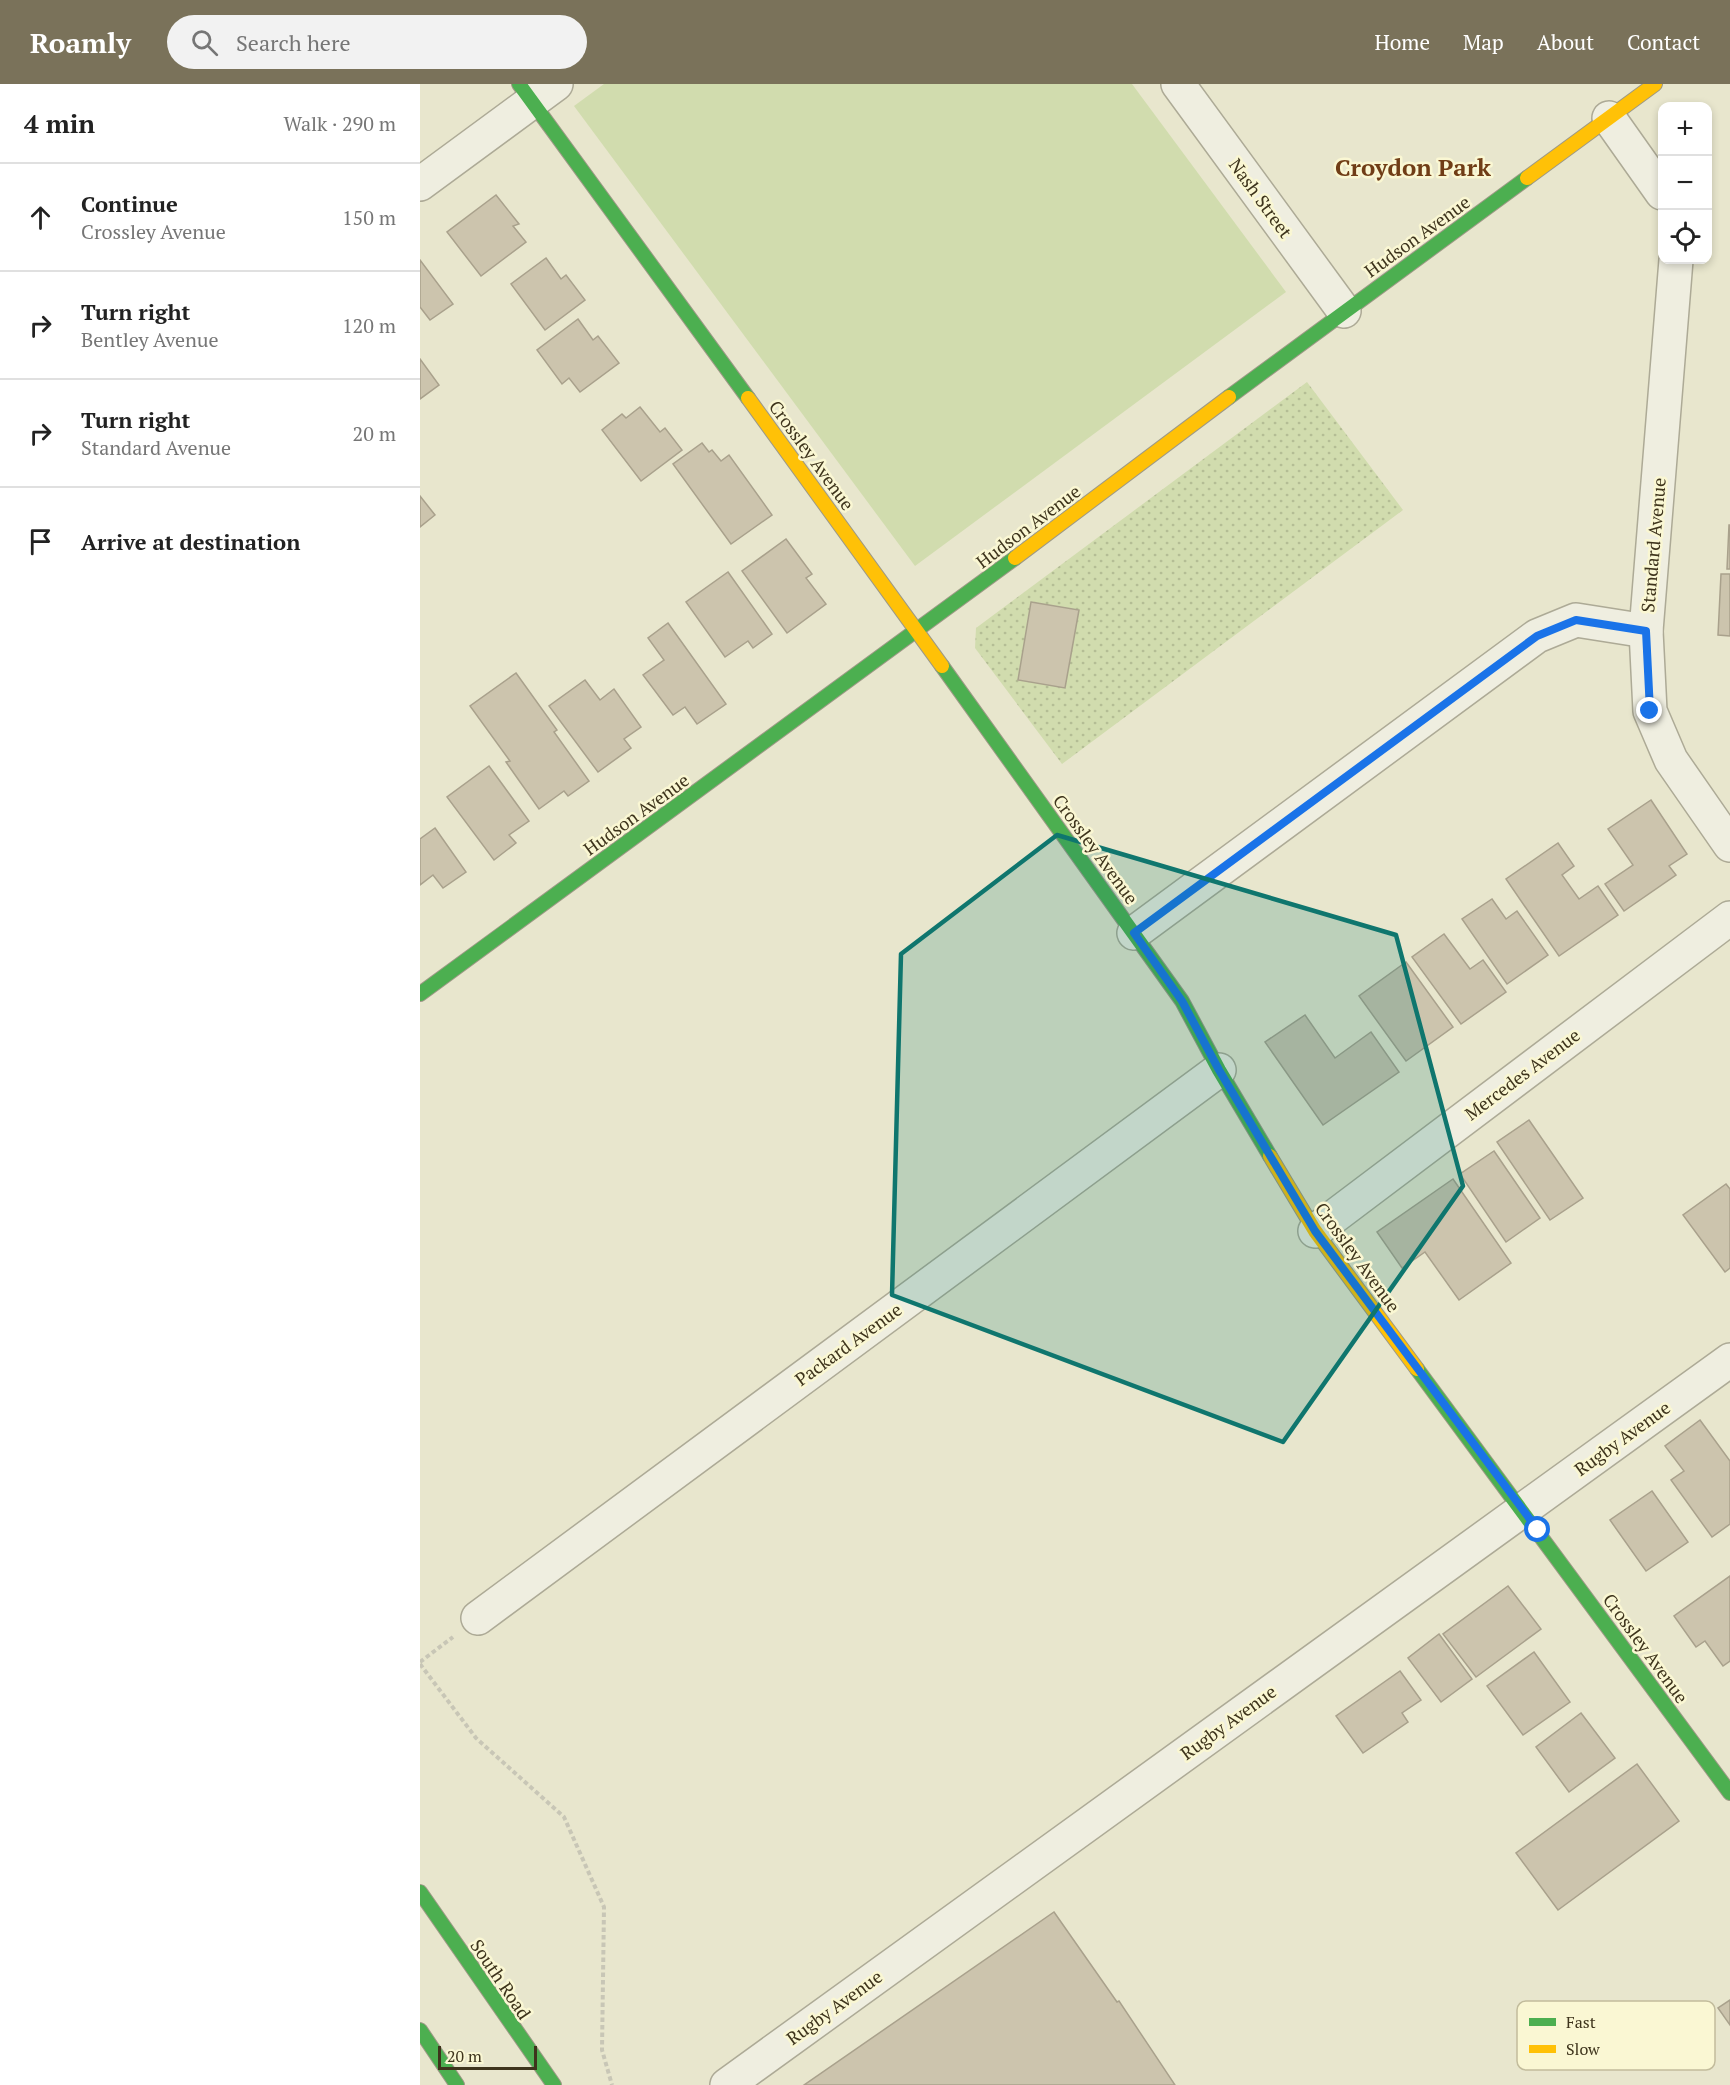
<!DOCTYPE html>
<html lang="en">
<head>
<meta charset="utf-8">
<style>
  :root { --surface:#fff; --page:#f2f2f2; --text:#222; --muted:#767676; --line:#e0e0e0; --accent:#7a725a }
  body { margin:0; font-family:"PT Serif",serif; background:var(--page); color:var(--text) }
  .controls { position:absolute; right:18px; top:18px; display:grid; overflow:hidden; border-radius:12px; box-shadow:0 3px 9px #0003 }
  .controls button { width:54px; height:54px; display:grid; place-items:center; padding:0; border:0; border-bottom:2px solid var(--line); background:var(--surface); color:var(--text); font:30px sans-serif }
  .scale { position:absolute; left:18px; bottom:15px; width:99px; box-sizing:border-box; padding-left:6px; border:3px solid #3e341c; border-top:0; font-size:16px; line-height:21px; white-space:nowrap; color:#3e341c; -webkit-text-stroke:4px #faf7d3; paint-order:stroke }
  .stop { position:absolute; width:18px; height:18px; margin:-14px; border:4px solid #1a73e8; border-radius:50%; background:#fff }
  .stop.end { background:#1a73e8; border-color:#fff; box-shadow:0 2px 6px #0008 }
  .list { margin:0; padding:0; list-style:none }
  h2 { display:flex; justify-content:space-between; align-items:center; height:78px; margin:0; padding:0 24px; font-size:26px }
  h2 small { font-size:20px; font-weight:400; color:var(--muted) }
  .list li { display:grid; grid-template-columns:39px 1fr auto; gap:18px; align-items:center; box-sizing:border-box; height:108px; padding:0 24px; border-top:2px solid var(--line) }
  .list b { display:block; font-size:22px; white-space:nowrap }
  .list p { margin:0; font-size:20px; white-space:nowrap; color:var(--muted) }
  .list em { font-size:20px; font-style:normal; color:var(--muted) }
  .icon { flex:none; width:33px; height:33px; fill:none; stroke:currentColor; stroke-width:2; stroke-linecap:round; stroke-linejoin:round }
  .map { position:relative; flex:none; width:1310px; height:2001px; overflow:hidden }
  header { display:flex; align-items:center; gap:36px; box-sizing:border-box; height:84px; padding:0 30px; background:var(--accent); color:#fff }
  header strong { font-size:28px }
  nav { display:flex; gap:33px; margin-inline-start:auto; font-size:21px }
  .search { width:420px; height:54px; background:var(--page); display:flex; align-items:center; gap:15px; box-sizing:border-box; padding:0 21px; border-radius:33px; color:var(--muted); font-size:22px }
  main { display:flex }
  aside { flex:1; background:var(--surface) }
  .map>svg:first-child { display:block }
</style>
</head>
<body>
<header>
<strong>Roamly</strong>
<div class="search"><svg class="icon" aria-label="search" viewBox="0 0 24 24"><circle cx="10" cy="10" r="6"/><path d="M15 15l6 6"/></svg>Search here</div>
<nav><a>Home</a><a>Map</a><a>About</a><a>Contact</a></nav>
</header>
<main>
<aside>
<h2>4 min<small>Walk · 290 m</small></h2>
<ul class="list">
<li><svg class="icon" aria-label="ahead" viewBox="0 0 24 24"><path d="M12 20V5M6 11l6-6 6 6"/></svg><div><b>Continue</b><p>Crossley Avenue</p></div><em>150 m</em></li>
<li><svg class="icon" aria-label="right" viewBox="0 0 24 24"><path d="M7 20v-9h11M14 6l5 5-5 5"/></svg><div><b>Turn right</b><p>Bentley Avenue</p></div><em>120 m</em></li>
<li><svg class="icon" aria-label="right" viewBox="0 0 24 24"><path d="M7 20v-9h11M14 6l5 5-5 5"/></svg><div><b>Turn right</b><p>Standard Avenue</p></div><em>20 m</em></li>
<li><svg class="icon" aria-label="arrive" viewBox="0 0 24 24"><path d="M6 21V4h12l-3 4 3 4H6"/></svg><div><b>Arrive at destination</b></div></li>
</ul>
</aside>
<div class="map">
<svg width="1310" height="2001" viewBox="0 0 1310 2001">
  <defs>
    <pattern id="grass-dots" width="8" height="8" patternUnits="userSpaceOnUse" patternTransform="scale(1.5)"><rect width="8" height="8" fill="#d1dcae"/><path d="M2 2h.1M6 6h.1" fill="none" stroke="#b4bd95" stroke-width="1.8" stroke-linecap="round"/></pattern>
  </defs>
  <rect width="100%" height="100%" fill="#e8e6cd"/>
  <polygon fill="url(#grass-dots)" points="887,298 983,426 642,680 555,564 556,544"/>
  <polygon fill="#d1dcae" points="184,0 712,0 866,208 495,482 154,22"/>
  <g fill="#ccc4ad" stroke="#a9a18c" stroke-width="1.5">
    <polygon points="76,111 99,140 93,142 106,158 61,192 27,148"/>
    <polygon points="126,174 141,195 146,191 165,216 125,246 91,200"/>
    <polygon points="0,176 33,220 10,236 0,223"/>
    <polygon points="158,235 173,256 178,252 199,279 160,308 149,294 142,300 117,266"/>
    <polygon points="0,275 19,301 0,315"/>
    <polygon points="220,323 240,348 245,344 262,366 221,397 182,346 202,330 206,334"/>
    <polygon points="282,359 289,368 292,366 301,377 309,371 352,431 311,460 253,380"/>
    <polygon points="0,412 15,431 0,443"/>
    <polygon points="1309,441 1310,441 1310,485 1307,485"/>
    <polygon points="366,455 392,490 386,494 406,520 367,549 322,487"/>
    <polygon points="308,488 352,550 333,564 328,557 305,573 266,518"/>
    <polygon points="1301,490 1310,490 1310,552 1298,551"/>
    <polygon points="611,518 659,526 645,604 598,596"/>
    <polygon points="248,539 306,620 277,640 265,623 253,631 223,591 244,576 228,554"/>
    <polygon points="96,589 137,646 134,648 169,697 148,712 144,707 119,725 86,678 90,677 50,622"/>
    <polygon points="165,596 180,616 194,605 221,643 204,655 211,664 178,688 129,622"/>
    <polygon points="69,682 109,737 89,751 96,759 74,776 27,713"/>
    <polygon points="1231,716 1267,770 1249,782 1256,791 1204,827 1185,800 1213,781 1188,745"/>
    <polygon points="15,744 46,788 23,804 13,791 0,801 0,755"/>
    <polygon points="1138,759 1154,782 1142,791 1159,815 1178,802 1198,831 1139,872 1086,795"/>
    <polygon points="1072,815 1086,835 1097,827 1128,871 1087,900 1042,835"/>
    <polygon points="1024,850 1050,885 1063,876 1086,908 1041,940 992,873"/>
    <polygon points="986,878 1033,943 986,977 939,912"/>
    <polygon points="885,931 915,974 951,948 979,988 903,1041 845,958"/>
    <polygon points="1109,1036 1163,1114 1130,1136 1077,1058"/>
    <polygon points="1074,1067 1120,1134 1086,1158 1040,1090"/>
    <polygon points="1033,1095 1091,1179 1039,1216 1005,1168 982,1184 957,1148"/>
    <polygon points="1306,1100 1310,1105 1310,1184 1305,1188 1263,1131"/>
    <polygon points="1280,1336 1310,1377 1310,1440 1292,1453 1251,1396 1264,1387 1245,1362"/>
    <polygon points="1232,1407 1268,1458 1226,1487 1190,1436"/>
    <polygon points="1310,1492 1310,1577 1303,1582 1285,1557 1276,1563 1254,1532"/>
    <polygon points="1088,1502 1121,1545 1056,1593 1023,1550"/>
    <polygon points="1019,1550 1052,1595 1021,1618 988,1574"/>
    <polygon points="1114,1568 1150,1618 1103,1651 1067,1602"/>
    <polygon points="980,1587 1001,1616 982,1629 988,1638 943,1669 916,1632"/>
    <polygon points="1161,1629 1195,1674 1149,1708 1116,1663"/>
    <polygon points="1217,1680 1259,1737 1138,1826 1096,1769"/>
    <polygon points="634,1828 697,1918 699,1917 755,2001 384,2001"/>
    <polygon points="1310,1916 1310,1941 1298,1924"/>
  </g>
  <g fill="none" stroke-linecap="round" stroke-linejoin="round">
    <g stroke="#adaa96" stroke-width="36">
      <g id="street">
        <polyline points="758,0 924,227"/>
        <polyline points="1189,34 1242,109"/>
        <polyline points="0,100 136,0"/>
        <polyline points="1256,176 1226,547 1230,627 1251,676 1310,761"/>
        <polyline points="714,849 1117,552 1156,536 1226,547"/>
        <polyline points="895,1147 1310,834"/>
        <polyline points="58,1534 799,986"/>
        <polyline points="307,2001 1310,1276"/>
      </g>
    </g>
    <g stroke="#9d9986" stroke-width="16">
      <g id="fast">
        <polyline points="99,0 328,314"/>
        <polyline points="809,313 1107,94"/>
        <polyline points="522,582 762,917 799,986 850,1072"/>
        <polyline points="0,910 595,474"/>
        <polyline points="997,1285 1310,1709"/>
        <polyline points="0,1808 134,2001"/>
        <polyline points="0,1946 37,2001"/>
      </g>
    </g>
    <g stroke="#9d9986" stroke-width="16">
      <g id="slow">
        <polyline points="1107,94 1235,0"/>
        <polyline points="328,314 522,582"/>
        <polyline points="595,474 809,313"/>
        <polyline points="850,1072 895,1147 997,1285"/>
      </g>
    </g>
    <g stroke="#c8c6b6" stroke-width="4" stroke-dasharray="4.5 3" stroke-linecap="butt">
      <polyline points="0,1578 33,1553"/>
      <polyline points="0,1580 56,1654 144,1733 184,1823 182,1966 192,2001"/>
    </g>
    <use href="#street" stroke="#efeee0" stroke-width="33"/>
    <use href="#fast" stroke="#4caf50" stroke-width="14"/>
    <use href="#slow" stroke="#ffc107" stroke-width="14"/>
  </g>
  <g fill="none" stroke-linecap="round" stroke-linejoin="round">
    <polyline stroke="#1a73e8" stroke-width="8" points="1118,1446 895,1147 799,986 762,917 714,849 1117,552 1156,536 1226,547 1230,627"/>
  </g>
  <path fill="#0f766e" fill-opacity="0.2" stroke="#0f766e" stroke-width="4.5" stroke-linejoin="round" d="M637 751 976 851 1043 1102 863 1358 472 1211 481 870Z"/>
  <g text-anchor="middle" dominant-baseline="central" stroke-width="5" stroke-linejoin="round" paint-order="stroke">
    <g font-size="18" fill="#3e341c" stroke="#faf7d3">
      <text transform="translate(841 114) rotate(54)">Nash Street</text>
      <text transform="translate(997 152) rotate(-36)">Hudson Avenue</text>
      <text transform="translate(392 371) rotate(54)">Crossley Avenue</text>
      <text transform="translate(608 442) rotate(-37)">Hudson Avenue</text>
      <text transform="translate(1233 461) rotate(-85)">Standard Avenue</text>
      <text transform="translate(216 730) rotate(-36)">Hudson Avenue</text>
      <text transform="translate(676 765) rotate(54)">Crossley Avenue</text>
      <text transform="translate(1102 990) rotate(-37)">Mercedes Avenue</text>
      <text transform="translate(938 1173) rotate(54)">Crossley Avenue</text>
      <text transform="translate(428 1260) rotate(-36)">Packard Avenue</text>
      <text transform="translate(1202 1354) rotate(-36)">Rugby Avenue</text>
      <text transform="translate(1226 1564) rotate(54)">Crossley Avenue</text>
      <text transform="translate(808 1638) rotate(-36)">Rugby Avenue</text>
      <text transform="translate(81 1895) rotate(56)">South Road</text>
      <text transform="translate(414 1923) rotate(-36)">Rugby Avenue</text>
    </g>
    <g font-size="24" font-weight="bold" fill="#703d16" stroke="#faf7d3">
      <text x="993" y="83">Croydon Park</text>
    </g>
  </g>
  <rect x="1097" y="1917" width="198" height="69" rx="9" fill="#faf7d3" stroke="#c2bc9c" stroke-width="1.5"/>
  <rect x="1109" y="1934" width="27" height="8" fill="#4caf50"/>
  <rect x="1109" y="1961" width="27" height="8" fill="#ffc107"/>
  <g font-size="16" fill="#3e341c">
    <text x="1146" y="1944">Fast</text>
    <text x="1146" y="1971">Slow</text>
  </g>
</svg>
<div class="controls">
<button>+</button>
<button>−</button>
<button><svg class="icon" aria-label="locate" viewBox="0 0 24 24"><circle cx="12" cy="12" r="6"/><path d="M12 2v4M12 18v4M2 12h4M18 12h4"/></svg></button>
</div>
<div class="scale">20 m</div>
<div class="stop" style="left:1118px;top:1446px"></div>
<div class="stop end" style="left:1230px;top:627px"></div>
</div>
</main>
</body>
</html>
